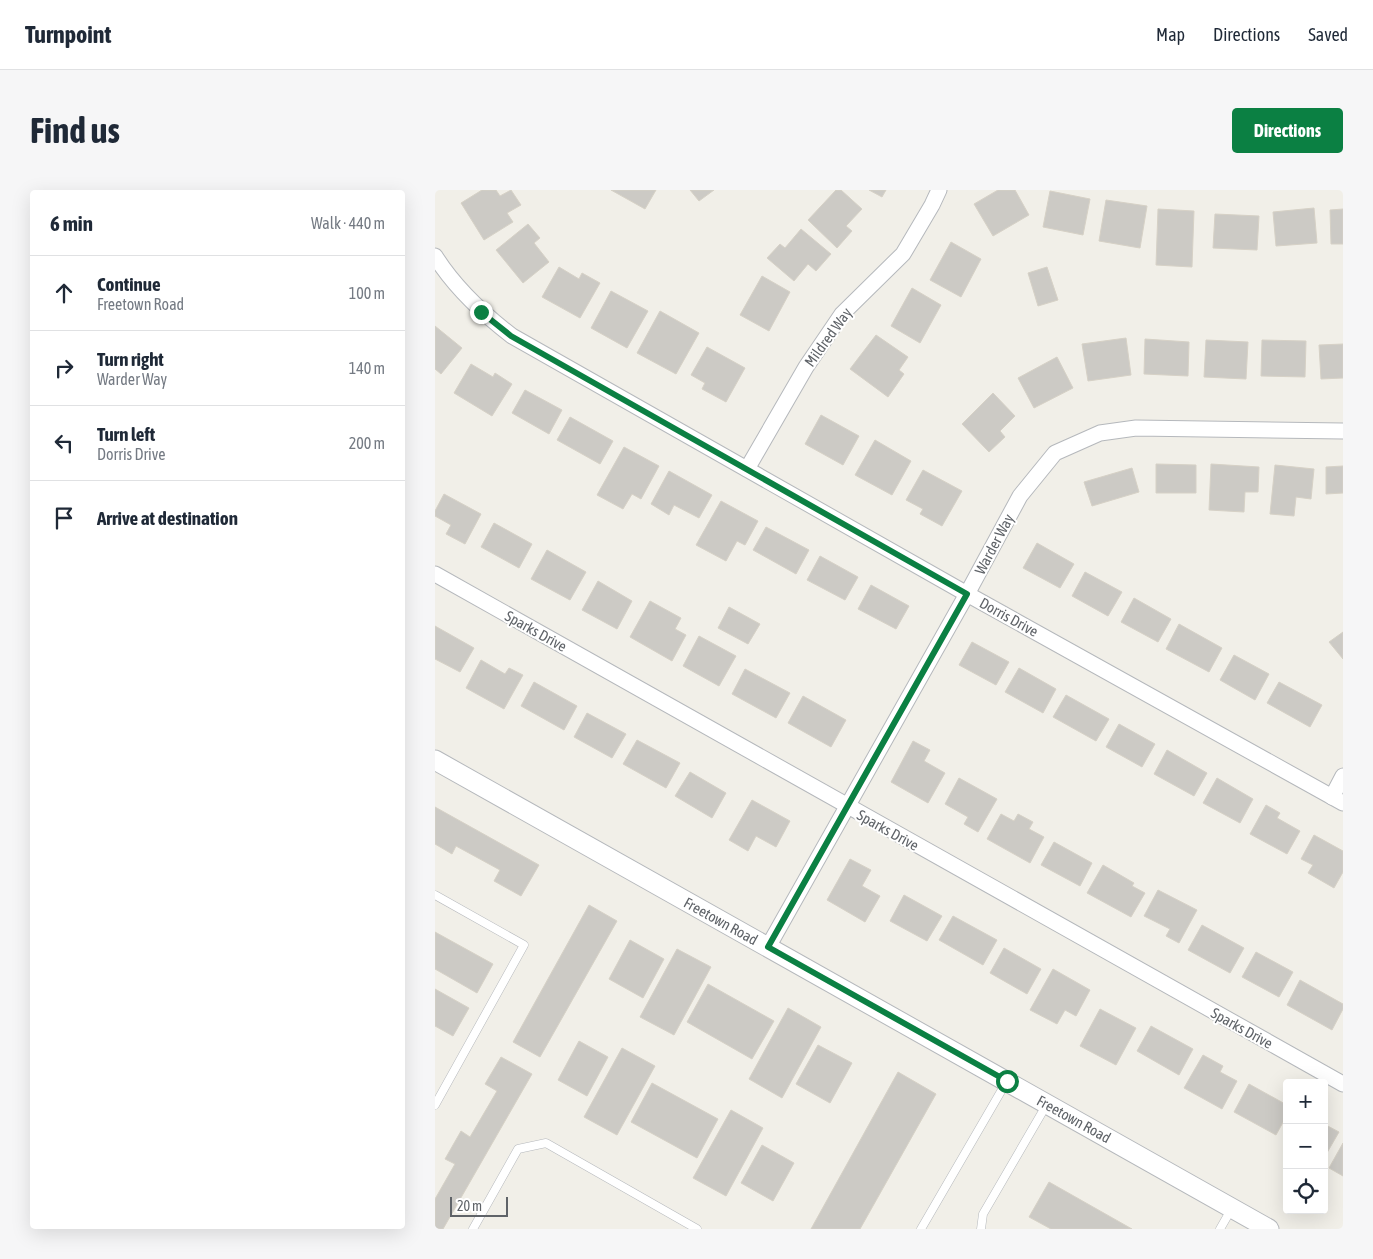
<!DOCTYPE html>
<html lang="en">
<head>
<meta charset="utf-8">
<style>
  :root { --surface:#fff; --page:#f6f6f7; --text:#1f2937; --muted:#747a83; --line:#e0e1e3; --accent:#0b8043 }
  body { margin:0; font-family:"Asap Condensed",sans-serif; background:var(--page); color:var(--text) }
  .controls { position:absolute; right:15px; bottom:15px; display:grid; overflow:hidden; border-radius:5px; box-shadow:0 5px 20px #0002 }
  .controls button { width:45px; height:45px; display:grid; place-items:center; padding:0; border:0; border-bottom:1px solid var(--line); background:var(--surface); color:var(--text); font:25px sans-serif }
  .scale { position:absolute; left:15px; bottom:12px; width:58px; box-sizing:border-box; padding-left:5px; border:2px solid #5f6368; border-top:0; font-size:14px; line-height:18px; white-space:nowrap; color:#5f6368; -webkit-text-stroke:4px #fff; paint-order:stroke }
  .stop { position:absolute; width:15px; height:15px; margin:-11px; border:4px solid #0b8043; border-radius:50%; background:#fff }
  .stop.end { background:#0b8043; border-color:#fff; box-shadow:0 1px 5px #0008 }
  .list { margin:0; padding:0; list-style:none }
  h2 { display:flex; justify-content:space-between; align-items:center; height:65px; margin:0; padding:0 20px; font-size:21px }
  h2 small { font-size:16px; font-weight:400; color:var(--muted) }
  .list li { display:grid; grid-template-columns:32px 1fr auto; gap:15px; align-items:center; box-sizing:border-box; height:75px; padding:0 20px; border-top:1px solid var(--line) }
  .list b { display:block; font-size:19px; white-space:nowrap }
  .list p { margin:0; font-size:16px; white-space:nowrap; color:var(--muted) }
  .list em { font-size:16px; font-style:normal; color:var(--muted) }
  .icon { flex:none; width:28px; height:28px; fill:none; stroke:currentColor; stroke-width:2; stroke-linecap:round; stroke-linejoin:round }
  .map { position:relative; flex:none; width:908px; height:1039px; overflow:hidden; border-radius:5px }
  header { display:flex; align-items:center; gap:30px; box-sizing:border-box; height:70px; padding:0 25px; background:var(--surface); border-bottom:1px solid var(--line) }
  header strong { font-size:24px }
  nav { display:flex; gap:28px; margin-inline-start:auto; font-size:18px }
  .intro { display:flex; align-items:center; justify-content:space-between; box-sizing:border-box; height:120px; padding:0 30px }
  h1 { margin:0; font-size:35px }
  .button { padding:12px 22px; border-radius:5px; background:var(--accent); color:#fff; font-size:18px; font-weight:700 }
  main { display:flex; gap:30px; padding:0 30px }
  aside { flex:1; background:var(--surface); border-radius:5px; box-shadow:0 5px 20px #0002 }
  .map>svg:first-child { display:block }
</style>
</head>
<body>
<header>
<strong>Turnpoint</strong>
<nav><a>Map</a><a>Directions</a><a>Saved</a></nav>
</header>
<div class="intro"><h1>Find us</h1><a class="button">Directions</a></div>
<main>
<aside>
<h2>6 min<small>Walk · 440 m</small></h2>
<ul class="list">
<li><svg class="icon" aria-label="ahead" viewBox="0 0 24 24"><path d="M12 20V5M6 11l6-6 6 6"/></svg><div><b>Continue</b><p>Freetown Road</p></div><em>100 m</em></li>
<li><svg class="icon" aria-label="right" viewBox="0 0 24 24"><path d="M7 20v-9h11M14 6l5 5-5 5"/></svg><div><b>Turn right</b><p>Warder Way</p></div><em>140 m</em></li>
<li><svg class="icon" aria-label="left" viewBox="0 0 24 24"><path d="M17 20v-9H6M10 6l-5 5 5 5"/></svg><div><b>Turn left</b><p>Dorris Drive</p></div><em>200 m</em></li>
<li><svg class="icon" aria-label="arrive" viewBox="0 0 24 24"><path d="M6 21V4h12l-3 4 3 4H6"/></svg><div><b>Arrive at destination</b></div></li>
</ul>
</aside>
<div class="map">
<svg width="908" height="1039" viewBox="0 0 908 1039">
  <rect width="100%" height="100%" fill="#f1efe8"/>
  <g fill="#cccac5" stroke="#d6d1c6">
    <polygon points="47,0 61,0 65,6 76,0 86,15 72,23 78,32 49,50 26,13"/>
    <polygon points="176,0 221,0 210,19"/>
    <polygon points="255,0 279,0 264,11"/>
    <polygon points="401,0 406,0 427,19 411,36 417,41 402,58 373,30"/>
    <polygon points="434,0 451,0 447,7"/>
    <polygon points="563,0 580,0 594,25 558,46 539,14"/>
    <polygon points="615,1 655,9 648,45 608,37"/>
    <polygon points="671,10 712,16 705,58 664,51"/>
    <polygon points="879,18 882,53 841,56 838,22"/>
    <polygon points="723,19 759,21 757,77 721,75"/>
    <polygon points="908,19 908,54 896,54 895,20"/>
    <polygon points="780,24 824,26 822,60 778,58"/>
    <polygon points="93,34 105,48 99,53 114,72 88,93 61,60"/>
    <polygon points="366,39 396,64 381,81 373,74 359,91 332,68 345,54 350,58"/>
    <polygon points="516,52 546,69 526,107 495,90"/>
    <polygon points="124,77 144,89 147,83 165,93 145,128 107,107"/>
    <polygon points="612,77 623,110 603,116 593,83"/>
    <polygon points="327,86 355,102 334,141 305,125"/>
    <polygon points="477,98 506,115 485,153 456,136"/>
    <polygon points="176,101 213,121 192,158 156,138"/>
    <polygon points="225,121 264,143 241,184 202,163"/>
    <polygon points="0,136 27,158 6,184 0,179"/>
    <polygon points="441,145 473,167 464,180 469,184 453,207 415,179"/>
    <polygon points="691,148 696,185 653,191 647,154"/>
    <polygon points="710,149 754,152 753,186 709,184"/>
    <polygon points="771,150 813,152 811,189 769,187"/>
    <polygon points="827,150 871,151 870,187 826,186"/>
    <polygon points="908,154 908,188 886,189 884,155"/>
    <polygon points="272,157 310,178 291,212 267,199 270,193 256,185"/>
    <polygon points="622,167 638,198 599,218 583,188"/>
    <polygon points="36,174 58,187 60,183 77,194 57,226 19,203"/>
    <polygon points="90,200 127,220 114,244 77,223"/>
    <polygon points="558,203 580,226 565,241 570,247 554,262 527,234"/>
    <polygon points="386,225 424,246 408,275 370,254"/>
    <polygon points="135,227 178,251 165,274 122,250"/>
    <polygon points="440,250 476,271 457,305 420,285"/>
    <polygon points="189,257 224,276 206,309 197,304 188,319 162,305"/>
    <polygon points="721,274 761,275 761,303 721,303"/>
    <polygon points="776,274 824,277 823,302 810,302 809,322 774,320"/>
    <polygon points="840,275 879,279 876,309 861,307 859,326 835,324"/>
    <polygon points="908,276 908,303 891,304 891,277"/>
    <polygon points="697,278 704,302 657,316 649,292"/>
    <polygon points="488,280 527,301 507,336 485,324 488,319 471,310"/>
    <polygon points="234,281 277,305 264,328 239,315 234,325 216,314"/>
    <polygon points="9,304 46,324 30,354 11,344 16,335 0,326 0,321"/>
    <polygon points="286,311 323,331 310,355 302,351 291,371 261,355"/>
    <polygon points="59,333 97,354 84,378 46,357"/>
    <polygon points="331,337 374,360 361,384 318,360"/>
    <polygon points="602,353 639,374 625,398 588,378"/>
    <polygon points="112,360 151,382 135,410 96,389"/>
    <polygon points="385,366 423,387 410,410 372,390"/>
    <polygon points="650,382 687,402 673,426 637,406"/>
    <polygon points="163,391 197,411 182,439 147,420"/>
    <polygon points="436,395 474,416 461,439 423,419"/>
    <polygon points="699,408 736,429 723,452 686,432"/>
    <polygon points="215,411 246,428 240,439 251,445 237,471 195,447"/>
    <polygon points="294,417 325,434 313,454 283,438"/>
    <polygon points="744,434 787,458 774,482 731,459"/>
    <polygon points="0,436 39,458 25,482 0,469"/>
    <polygon points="908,442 908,469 894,452"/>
    <polygon points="264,446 301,466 284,496 248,476"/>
    <polygon points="537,452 574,472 561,495 524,475"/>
    <polygon points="799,465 834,484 820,510 785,490"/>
    <polygon points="46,470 70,484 74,478 88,485 69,519 31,498"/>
    <polygon points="584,478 621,499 608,523 570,502"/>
    <polygon points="310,479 355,503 341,528 297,504"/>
    <polygon points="99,492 142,516 129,540 86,516"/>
    <polygon points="844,492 887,515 875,537 832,513"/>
    <polygon points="631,505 674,529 661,551 618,527"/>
    <polygon points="368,506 411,530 396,557 353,533"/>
    <polygon points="152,523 191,544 177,568 139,547"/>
    <polygon points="684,534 720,554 707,577 671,557"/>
    <polygon points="202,550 245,573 231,598 188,574"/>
    <polygon points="478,551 495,560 489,571 510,583 493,613 456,592"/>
    <polygon points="732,560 772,583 759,606 719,584"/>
    <polygon points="255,582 291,603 277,628 240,606"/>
    <polygon points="524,588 562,609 543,642 529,634 533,627 510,614"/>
    <polygon points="782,588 818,609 805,633 768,613"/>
    <polygon points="317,610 355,631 341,657 321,646 313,661 294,650"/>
    <polygon points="831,615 845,623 842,628 865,641 852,664 815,644"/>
    <polygon points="0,617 104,675 86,706 59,691 65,680 21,656 17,664 0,654"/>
    <polygon points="566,624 579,631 583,624 598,632 594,639 609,647 595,673 552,649"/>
    <polygon points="879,645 908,661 908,682 899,698 873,683 878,675 866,669"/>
    <polygon points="619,652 657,673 645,696 606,675"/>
    <polygon points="415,669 436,680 427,696 445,706 430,732 392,710"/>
    <polygon points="668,675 699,693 697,696 710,703 696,727 652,703"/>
    <polygon points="723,700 762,720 744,753 731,746 735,739 709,726"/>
    <polygon points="469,705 507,726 492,751 455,731"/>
    <polygon points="154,715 182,731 105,867 78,852"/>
    <polygon points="518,726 562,750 548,775 504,750"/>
    <polygon points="767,735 809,758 795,783 753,760"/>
    <polygon points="0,742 58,774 42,803 0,779"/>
    <polygon points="195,750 229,769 208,808 174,789"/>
    <polygon points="569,758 606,779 592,804 555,783"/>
    <polygon points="242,759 276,777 239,845 205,827"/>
    <polygon points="821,762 858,782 844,807 807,787"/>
    <polygon points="618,779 655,800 641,826 630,820 622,834 595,820"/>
    <polygon points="865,790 908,814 908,819 897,840 852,815"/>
    <polygon points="273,794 339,831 317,869 252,832"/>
    <polygon points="0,799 34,818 18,846 0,836"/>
    <polygon points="353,818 386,837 347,908 314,889"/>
    <polygon points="665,819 701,838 681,875 645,856"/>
    <polygon points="716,836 758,859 744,885 702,861"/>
    <polygon points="144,851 173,867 152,906 123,890"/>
    <polygon points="383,855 417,873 395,913 361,894"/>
    <polygon points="187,858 220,876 182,945 149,927"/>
    <polygon points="768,865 788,876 785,882 802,891 787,919 749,898"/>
    <polygon points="66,867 97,884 8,1039 0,1039 0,1009 20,974 10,969 26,941 35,947 62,901 50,894"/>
    <polygon points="463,882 501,904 425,1039 376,1039"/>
    <polygon points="217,893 283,929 262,968 196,932"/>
    <polygon points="814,894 852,915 852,925 841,945 799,922"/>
    <polygon points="296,920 328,938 291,1006 258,988"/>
    <polygon points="889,934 904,942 889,968"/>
    <polygon points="908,953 908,986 894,978"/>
    <polygon points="327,955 359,973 338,1011 306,993"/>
    <polygon points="614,992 697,1039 616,1039 594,1027"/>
  </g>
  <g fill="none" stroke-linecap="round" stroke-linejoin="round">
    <g stroke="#b5b8bc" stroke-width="9">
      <g id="service">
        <polyline points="0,705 89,755 0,915"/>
        <polyline points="38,1039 83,959 111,953 262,1039"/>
        <polyline points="486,1039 572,891"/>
        <polyline points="546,1039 548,1024 612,914"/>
        <polyline points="785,1039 797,1018"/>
      </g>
    </g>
    <g stroke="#b5b8bc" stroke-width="17">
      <g id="minor">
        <path d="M0 66C20 98 47 123 77 146L532 404 908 613"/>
        <polyline points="312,279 371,177 407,124 468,64 497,15 504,0"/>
        <polyline points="0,384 908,894"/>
        <polyline points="897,607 908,586"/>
        <polyline points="333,757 532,404 585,306 620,263 665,243 701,238 908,241"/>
      </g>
    </g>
    <g stroke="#b5b8bc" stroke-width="21">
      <polyline id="tertiary" points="0,570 834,1039"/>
    </g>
    <use href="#service" stroke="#fff" stroke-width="8"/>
    <use href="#minor" stroke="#fff" stroke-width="15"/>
    <use href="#tertiary" stroke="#fff" stroke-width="19"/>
  </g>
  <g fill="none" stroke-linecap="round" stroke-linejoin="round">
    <polyline stroke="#0b8043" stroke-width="6" points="46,122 76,146 532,404 333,757 572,891"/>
  </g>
  <g text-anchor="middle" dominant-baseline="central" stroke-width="4" stroke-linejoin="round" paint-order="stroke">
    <g font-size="15" fill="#5f6368" stroke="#fff">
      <text transform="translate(393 147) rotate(-54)">Mildred Way</text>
      <text transform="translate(559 354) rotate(-62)">Warder Way</text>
      <text transform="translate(574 427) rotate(29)">Dorris Drive</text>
      <text transform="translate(101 441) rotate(29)">Sparks Drive</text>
      <text transform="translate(453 640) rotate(29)">Sparks Drive</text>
      <text transform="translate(286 731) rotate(29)">Freetown Road</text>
      <text transform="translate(807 838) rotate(29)">Sparks Drive</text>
      <text transform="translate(639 929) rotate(29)">Freetown Road</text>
    </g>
  </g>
</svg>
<div class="controls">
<button>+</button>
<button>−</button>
<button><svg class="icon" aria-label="locate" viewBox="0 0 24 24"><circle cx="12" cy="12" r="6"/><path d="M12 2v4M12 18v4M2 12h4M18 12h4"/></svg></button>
</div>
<div class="scale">20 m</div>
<div class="stop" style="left:572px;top:891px"></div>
<div class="stop end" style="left:46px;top:122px"></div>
</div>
</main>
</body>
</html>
